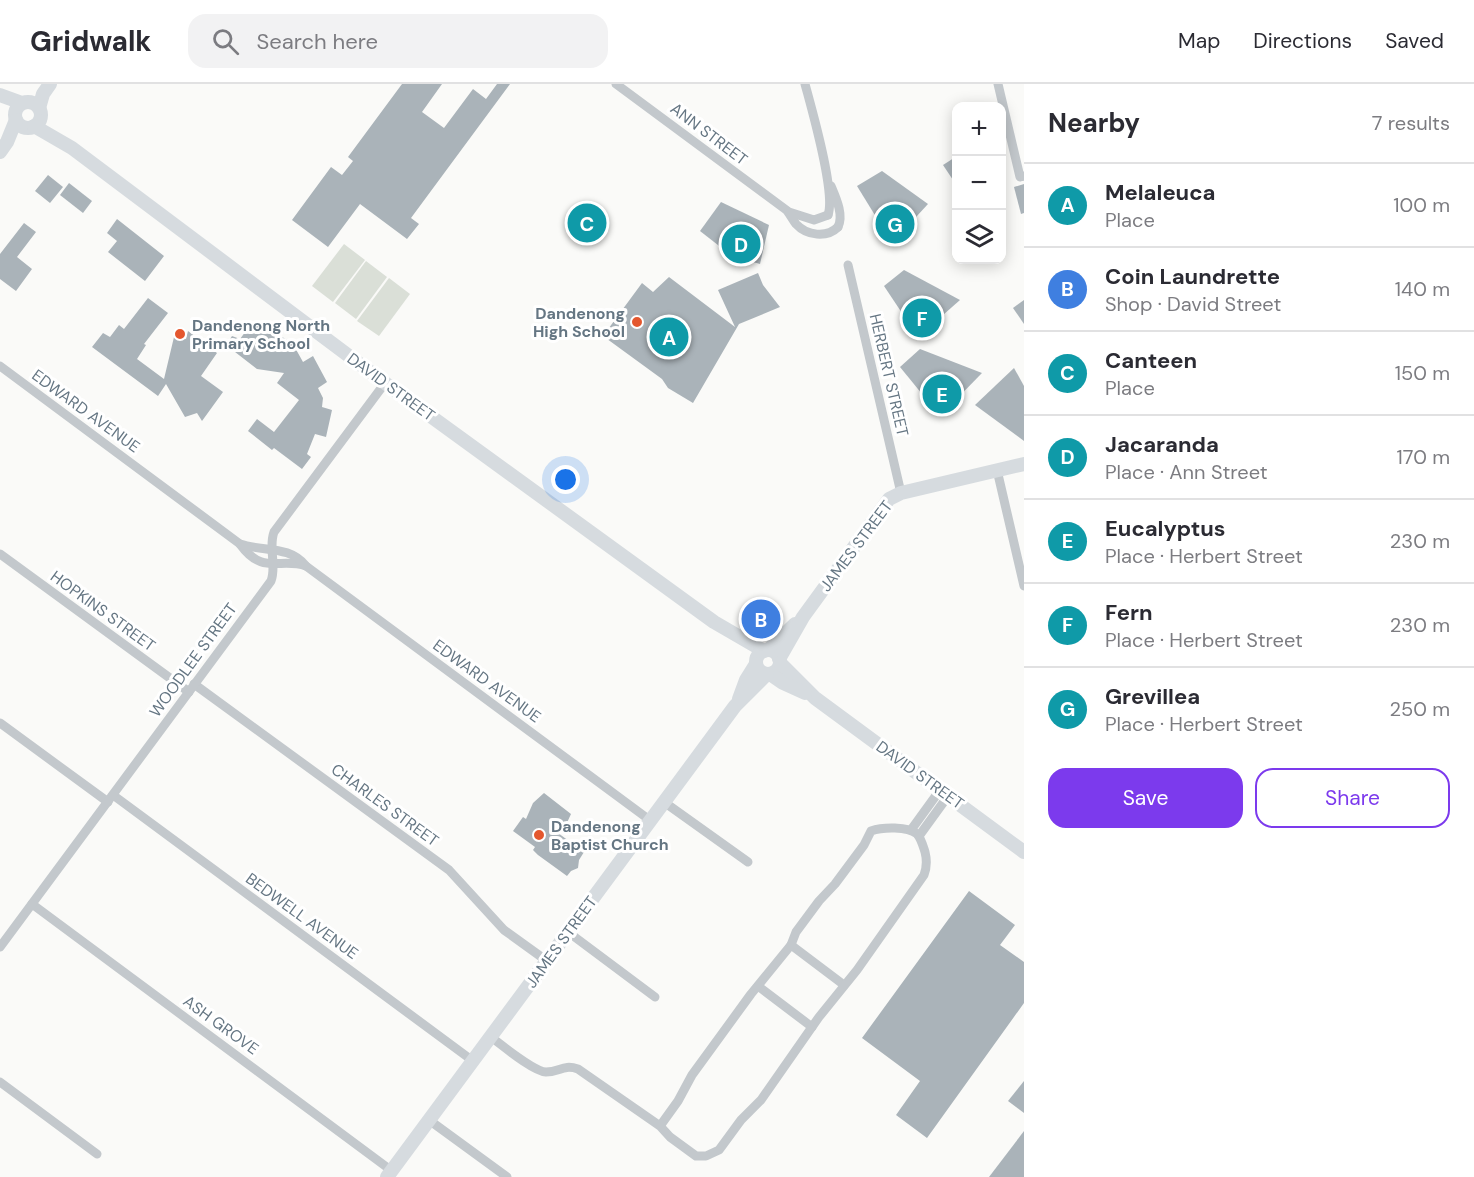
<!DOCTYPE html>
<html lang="en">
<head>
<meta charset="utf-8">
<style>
  :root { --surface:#fff; --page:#f2f2f3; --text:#2b2b33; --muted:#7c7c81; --line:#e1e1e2; --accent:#7c3aed }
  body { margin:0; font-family:"DM Sans",sans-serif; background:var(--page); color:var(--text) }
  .controls { position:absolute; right:18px; top:18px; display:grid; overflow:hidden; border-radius:12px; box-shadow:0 3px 15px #0003 }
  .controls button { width:54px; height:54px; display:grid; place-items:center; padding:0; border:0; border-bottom:2px solid var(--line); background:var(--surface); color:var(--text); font:30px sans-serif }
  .you { position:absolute; left:566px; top:396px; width:21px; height:21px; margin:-15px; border:4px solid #fff; border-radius:50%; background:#1a73e8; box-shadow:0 0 0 9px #1a73e833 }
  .badge { display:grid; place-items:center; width:39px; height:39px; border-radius:50%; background:var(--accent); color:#fff; font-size:20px; font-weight:700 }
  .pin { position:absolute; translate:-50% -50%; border:3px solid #fff; box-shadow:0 2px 6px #0006 }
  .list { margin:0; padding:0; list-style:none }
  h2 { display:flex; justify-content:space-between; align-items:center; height:78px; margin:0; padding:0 24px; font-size:26px }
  h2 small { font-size:20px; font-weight:400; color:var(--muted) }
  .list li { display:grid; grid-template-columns:39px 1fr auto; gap:18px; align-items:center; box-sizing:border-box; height:84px; padding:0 24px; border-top:2px solid var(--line) }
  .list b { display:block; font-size:22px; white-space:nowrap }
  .list p { margin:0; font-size:20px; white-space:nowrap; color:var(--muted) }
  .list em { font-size:20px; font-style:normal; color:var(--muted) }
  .actions { display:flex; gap:12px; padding:18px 24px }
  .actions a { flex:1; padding:14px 0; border:2px solid var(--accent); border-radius:18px; text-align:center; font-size:21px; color:var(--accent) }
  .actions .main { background:var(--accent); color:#fff }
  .icon { flex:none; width:33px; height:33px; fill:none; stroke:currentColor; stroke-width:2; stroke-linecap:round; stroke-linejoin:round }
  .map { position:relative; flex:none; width:1024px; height:1093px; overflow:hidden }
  header { display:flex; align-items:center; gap:36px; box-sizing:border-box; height:84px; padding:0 30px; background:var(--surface); border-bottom:2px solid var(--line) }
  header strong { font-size:28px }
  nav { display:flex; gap:33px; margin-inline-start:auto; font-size:21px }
  .search { width:420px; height:54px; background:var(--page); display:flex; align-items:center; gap:15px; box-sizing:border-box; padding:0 21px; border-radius:18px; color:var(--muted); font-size:22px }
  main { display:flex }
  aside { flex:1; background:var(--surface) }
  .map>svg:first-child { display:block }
</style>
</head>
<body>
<header>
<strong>Gridwalk</strong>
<div class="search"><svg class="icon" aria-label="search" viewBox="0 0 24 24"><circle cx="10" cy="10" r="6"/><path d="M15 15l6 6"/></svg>Search here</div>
<nav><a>Map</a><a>Directions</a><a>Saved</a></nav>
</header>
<main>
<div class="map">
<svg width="1024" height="1093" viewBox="0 0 1024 1093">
  <rect width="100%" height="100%" fill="#fafaf8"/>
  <g fill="#dadfd7">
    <polygon points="344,160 365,176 333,218 312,202"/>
    <polygon points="366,177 387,193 356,235 335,219"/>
    <polygon points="389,194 410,210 379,252 357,237"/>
  </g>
  <g fill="#aab3b9">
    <polygon points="402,0 442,0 422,28 444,44 473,5 486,15 497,0 510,0 411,134 419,140 407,155 360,120 328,163 292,136 331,83 342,91 353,77 348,73"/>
    <polygon points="957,72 957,102 943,81"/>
    <polygon points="882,87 928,120 892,159 857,102"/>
    <polygon points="48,91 63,103 50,119 35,107"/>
    <polygon points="69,99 92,117 83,129 60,111"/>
    <polygon points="1024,100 1024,129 1021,130 1014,103"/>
    <polygon points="721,118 769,141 760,180 732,172 700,147"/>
    <polygon points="580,122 605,142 594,156 569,137"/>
    <polygon points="117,135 164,172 145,197 108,168 117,157 107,149"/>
    <polygon points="24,139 36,148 17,173 32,185 16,207 0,195 0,170"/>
    <polygon points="904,186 960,216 918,253 884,202"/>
    <polygon points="758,189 763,201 780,223 739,240 693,319 668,304 662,295 603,252 642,199 653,208 669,193 735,243 718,206"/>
    <polygon points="148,214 168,229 144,260 146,261 137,275 164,295 174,253 186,255 188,247 217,269 201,292 223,308 202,337 197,329 185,333 166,300 158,312 92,263 103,249 110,253 119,241 124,245"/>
    <polygon points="1024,216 1024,240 1013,224"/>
    <polygon points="251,240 267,243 293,260 303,278 313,272 327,298 318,304 323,314 322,323 332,326 326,353 315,350 307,370 311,373 302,385 274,364 272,366 248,347 257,335 274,348 299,316 277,299 284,289 257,285 226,261 232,252 240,255"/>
    <polygon points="920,265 982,289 940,332 900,283"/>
    <polygon points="1014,284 1024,302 1024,357 975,321"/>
    <polygon points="544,709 571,730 565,743 558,749 584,768 579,776 578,784 571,787 567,792 538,771 533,766 535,763 513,747 523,733 526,735 533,719"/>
    <polygon points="969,807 1015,841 1000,861 1024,878 1024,919 927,1054 896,1031 920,997 862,954"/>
    <polygon points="1024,997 1024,1029 1008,1017"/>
    <polygon points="1024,1047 1024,1093 989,1093"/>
  </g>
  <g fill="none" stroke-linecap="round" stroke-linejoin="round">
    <g stroke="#c3c8cc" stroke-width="9">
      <polyline points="616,0 789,128 814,136 828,131"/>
      <path d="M805 0C812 26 836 109 828 131"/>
      <polyline points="998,0 1020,93 1024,92"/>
      <path d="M831 102C836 114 844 131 838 143"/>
      <path d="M788 128C791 132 793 136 796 140 807 152 827 154 838 143"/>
      <polyline points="848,181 901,409"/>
      <path d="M0 282 240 460C263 492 280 473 306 482"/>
      <polyline points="997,386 1024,502"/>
      <path d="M240 460C264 468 289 461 306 482L651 737"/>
      <polyline points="0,470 189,608"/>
      <polyline points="194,600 449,786 504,846 547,877"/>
      <polyline points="0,639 108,718"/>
      <polyline points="113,711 473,977"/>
      <polyline points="664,718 748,778"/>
      <polyline points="911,746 940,706"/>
      <polyline points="919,752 948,712"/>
      <polyline points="32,820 392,1087"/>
      <polyline points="568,848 655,913"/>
      <polyline points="791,861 844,901"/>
      <path d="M0 863 271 497C277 481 268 464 274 448L385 299"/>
      <polyline points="758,902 812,943"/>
      <path d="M491 953C503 962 533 987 546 988 560 988 563 980 578 985L660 1042 670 1053 696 1072H706L719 1066 741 1036 761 1016 819 933 857 886 924 791C927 783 927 776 925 768 923 762 921 754 917 750 908 742 882 743 871 747L864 761 835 800 819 817 796 848 791 861 751 910 692 991 678 1017 660 1042"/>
      <polyline points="0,998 97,1070"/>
      <polyline points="429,1036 507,1093"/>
    </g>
    <g stroke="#d6dbdf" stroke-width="14">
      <polyline points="0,11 22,19"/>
      <circle cx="28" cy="31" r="13"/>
      <polyline points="39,24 43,10 50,0"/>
      <polyline points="34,42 72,64 385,299 714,538 764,567"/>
      <polyline points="0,68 7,58 16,36"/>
      <polyline points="768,566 795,540"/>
      <circle cx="768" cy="578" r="12"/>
      <polyline points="779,575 803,533 889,415 901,409 1024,380"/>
      <polyline points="780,579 815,614 1024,768"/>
      <polyline points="770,590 783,599 805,609"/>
      <polyline points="739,615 746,596 756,580"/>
      <polyline points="387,1093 735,622 767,590"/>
    </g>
  </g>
  <g fill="#e4572e" stroke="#fff" stroke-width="2">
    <circle cx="637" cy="238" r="6"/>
    <circle cx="180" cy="250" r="6"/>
    <circle cx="539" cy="751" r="6"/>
  </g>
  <g text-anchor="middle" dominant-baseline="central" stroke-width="6" stroke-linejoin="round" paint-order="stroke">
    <g font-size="16" fill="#657683" stroke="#fff">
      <text transform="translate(709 50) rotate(37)">ANN STREET</text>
      <text transform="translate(889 291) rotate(77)">HERBERT STREET</text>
      <text transform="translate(391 303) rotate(36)">DAVID STREET</text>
      <text transform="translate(86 327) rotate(36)">EDWARD AVENUE</text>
      <text transform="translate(856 462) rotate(-53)">JAMES STREET</text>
      <text transform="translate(103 527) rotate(36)">HOPKINS STREET</text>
      <text transform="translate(193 576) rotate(-54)">WOODLEE STREET</text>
      <text transform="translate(487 597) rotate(36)">EDWARD AVENUE</text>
      <text transform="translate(920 691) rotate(36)">DAVID STREET</text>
      <text transform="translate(385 721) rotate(36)">CHARLES STREET</text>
      <text transform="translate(302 832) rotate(36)">BEDWELL AVENUE</text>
      <text transform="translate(561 858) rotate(-54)">JAMES STREET</text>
      <text transform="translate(221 941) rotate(36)">ASH GROVE</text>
    </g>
    <g font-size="16" font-weight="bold" fill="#657683" stroke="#fff" text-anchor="start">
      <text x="625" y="229" text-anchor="end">Dandenong<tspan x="625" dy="18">High School</tspan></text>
      <text x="192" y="241">Dandenong North<tspan x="192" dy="18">Primary School</tspan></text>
      <text x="551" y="742">Dandenong<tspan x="551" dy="18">Baptist Church</tspan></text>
    </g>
  </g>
</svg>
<div class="controls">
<button>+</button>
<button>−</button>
<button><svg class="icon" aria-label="layers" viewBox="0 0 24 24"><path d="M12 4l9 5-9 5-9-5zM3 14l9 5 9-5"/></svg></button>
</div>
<div class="you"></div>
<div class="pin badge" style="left:669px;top:253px;background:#0f9aa8">A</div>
<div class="pin badge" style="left:761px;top:535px;background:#3f7fe0">B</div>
<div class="pin badge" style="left:587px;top:139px;background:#0f9aa8">C</div>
<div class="pin badge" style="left:741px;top:160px;background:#0f9aa8">D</div>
<div class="pin badge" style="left:942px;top:310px;background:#0f9aa8">E</div>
<div class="pin badge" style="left:922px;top:234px;background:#0f9aa8">F</div>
<div class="pin badge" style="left:895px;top:140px;background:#0f9aa8">G</div>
</div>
<aside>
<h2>Nearby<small>7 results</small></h2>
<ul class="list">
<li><span class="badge" style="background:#0f9aa8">A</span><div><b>Melaleuca</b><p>Place</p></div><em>100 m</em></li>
<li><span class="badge" style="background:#3f7fe0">B</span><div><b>Coin Laundrette</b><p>Shop · David Street</p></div><em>140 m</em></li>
<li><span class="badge" style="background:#0f9aa8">C</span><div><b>Canteen</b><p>Place</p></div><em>150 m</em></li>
<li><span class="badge" style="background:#0f9aa8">D</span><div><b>Jacaranda</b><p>Place · Ann Street</p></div><em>170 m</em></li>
<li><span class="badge" style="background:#0f9aa8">E</span><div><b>Eucalyptus</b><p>Place · Herbert Street</p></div><em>230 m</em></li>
<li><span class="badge" style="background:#0f9aa8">F</span><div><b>Fern</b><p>Place · Herbert Street</p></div><em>230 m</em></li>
<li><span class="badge" style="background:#0f9aa8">G</span><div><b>Grevillea</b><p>Place · Herbert Street</p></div><em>250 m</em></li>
</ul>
<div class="actions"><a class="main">Save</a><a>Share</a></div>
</aside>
</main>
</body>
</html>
